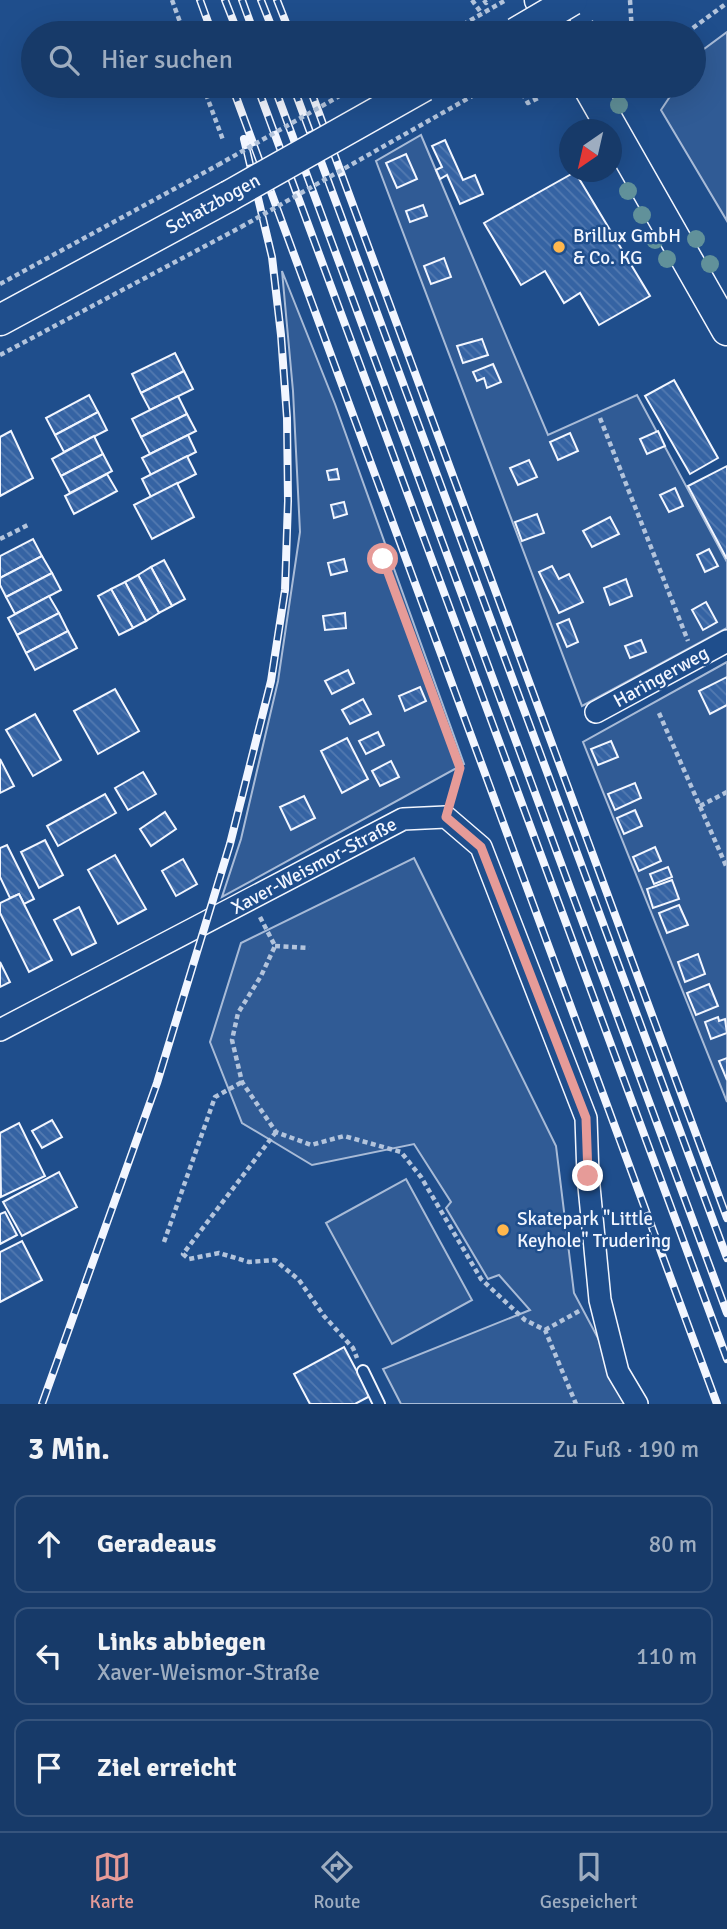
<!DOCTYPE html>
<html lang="de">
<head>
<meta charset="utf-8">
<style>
  :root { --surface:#173a69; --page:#244571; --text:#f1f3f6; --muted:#9eadc0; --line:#36547d; --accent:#e69b98 }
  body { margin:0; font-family:Signika,sans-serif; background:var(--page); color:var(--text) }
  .compass { position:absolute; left:559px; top:119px; width:63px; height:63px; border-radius:50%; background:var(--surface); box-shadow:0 7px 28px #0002; rotate:214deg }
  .stop { position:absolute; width:21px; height:21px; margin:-16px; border:5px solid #e69b98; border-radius:50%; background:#fff }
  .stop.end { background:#e69b98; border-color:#fff; box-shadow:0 2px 7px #0008 }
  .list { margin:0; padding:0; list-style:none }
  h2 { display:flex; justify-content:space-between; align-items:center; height:91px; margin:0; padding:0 28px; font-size:30px }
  h2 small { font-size:23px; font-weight:400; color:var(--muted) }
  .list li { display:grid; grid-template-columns:46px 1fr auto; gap:21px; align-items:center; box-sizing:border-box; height:98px; margin:0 14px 14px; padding:0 14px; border:2px solid var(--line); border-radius:14px }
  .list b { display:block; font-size:26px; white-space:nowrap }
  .list p { margin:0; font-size:23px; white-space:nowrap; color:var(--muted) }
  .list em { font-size:23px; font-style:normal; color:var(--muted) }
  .icon { flex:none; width:38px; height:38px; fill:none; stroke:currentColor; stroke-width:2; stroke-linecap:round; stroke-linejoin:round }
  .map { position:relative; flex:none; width:727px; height:1404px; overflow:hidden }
  .search { position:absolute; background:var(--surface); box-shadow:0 7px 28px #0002; left:21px; right:21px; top:21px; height:77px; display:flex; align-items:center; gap:18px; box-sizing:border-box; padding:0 24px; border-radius:38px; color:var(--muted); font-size:26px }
  .sheet { height:427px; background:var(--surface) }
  nav { display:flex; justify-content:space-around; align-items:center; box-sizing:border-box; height:98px; border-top:2px solid var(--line); background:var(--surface); font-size:19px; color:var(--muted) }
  nav a { display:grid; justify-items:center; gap:4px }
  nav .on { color:var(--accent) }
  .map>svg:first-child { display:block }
</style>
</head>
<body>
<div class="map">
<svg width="727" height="1404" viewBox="0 0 727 1404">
  <defs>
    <pattern id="building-back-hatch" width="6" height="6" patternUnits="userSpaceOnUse" patternTransform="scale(1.75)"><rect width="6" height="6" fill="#3563a3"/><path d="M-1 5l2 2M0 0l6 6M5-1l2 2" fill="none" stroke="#537ab1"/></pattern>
  </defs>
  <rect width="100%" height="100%" fill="#1f4e8c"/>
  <g fill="#305b95" stroke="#a8bbd7" stroke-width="2">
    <polygon points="727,32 727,221 661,110 677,86 694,86 694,61 700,52"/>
    <polygon points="421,135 548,435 637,395 727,562 727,628 582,706 376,161"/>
    <polygon points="282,271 335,404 464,764 222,897 241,839 278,681 300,532 293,391"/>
    <polygon points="727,662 727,1102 583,742"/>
    <polygon points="414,858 556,1146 574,1293 633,1404 401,1404 383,1369 530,1310 499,1275 488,1279 446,1208 451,1202 414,1144 312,1165 242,1123 210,1042 241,943"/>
    <polygon points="406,1179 472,1300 392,1344 326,1223"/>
  </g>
  <g fill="url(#building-back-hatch)" stroke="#f2f6ff" stroke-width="2">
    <polygon points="445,140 463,180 475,175 483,194 460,204 447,175 440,179 436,170 442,167 432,146"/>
    <polygon points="406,154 417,179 397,188 386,163"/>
    <polygon points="575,172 650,296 599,325 580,293 564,303 545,271 521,285 484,223"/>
    <polygon points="423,205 427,216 410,222 406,211"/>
    <polygon points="444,258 451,277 431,284 424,266"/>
    <polygon points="482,339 488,355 463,363 457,346"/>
    <polygon points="175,353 184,371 141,393 132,374"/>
    <polygon points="493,364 501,382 487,388 484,378 477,381 473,372"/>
    <polygon points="184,371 193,389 150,410 141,393"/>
    <polygon points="674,380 718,458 690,474 645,396"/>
    <polygon points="89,395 98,412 55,435 46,418"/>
    <polygon points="178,396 187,414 141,437 132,419"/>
    <polygon points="98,412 107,430 64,452 55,435"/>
    <polygon points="187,414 196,431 150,454 141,437"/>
    <polygon points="11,431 33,478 0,496 0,437"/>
    <polygon points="658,431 665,446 647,454 640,439"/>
    <polygon points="570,433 578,451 558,460 550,442"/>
    <polygon points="188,435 196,452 151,475 142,458"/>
    <polygon points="94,436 103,454 61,476 52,459"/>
    <polygon points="103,454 112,471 70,493 61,476"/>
    <polygon points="187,456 196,474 151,497 142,479"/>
    <polygon points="529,460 537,477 518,485 510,468"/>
    <polygon points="727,466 727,559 688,486"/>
    <polygon points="337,469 339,479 329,480 327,471"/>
    <polygon points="107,474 117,491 74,514 65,496"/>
    <polygon points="177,483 194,517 152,539 134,505"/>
    <polygon points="675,488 683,506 669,512 660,495"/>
    <polygon points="344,502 347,514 334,518 331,505"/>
    <polygon points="537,514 544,533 522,541 515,522"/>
    <polygon points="610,517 619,534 592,547 583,531"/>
    <polygon points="33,539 42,556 0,578 0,556"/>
    <polygon points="709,549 718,566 705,572 697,555"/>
    <polygon points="42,556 52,573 6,597 0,585 0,578"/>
    <polygon points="344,559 347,571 331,575 328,563"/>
    <polygon points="164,560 185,599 172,606 151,567"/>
    <polygon points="552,566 559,579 569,574 583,602 559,613 539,572"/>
    <polygon points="151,567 172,606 159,613 138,575"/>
    <polygon points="52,573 61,590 15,614 6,597"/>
    <polygon points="138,575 159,613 146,621 125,582"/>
    <polygon points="626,579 632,596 610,605 604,588"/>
    <polygon points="125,582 146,621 133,628 111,589"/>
    <polygon points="111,589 133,628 119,635 98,596"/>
    <polygon points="49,596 59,613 17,635 8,618"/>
    <polygon points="706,602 717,622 703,630 692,610"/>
    <polygon points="59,613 68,631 26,653 17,635"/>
    <polygon points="345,613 346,628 325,630 323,616"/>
    <polygon points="569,619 578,642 567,647 557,624"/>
    <polygon points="68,631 77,648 35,670 26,653"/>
    <polygon points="641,640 646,652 630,658 625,646"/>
    <polygon points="348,670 354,683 332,694 325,681"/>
    <polygon points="727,677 727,705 710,714 699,691"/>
    <polygon points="420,687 426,701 405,711 399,696"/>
    <polygon points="115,689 139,731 98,754 74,711"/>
    <polygon points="363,699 371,714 350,724 342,710"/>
    <polygon points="35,714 61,760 33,776 6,730"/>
    <polygon points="378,732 384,745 366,754 359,741"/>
    <polygon points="347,738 368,779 342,793 321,751"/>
    <polygon points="611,741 618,757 598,765 591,749"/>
    <polygon points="0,759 14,786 0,793"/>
    <polygon points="391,761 399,777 380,786 372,771"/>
    <polygon points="143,772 156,794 128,810 115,788"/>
    <polygon points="635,783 641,798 615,810 608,794"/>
    <polygon points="105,794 116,813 58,846 47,826"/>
    <polygon points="304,796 315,818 291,830 280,807"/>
    <polygon points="635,810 642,826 624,834 617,818"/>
    <polygon points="165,812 176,829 151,846 140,829"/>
    <polygon points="45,840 63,875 39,888 21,852"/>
    <polygon points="7,845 34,899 24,904 19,894 10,898 0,877 0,848"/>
    <polygon points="655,847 661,861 639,871 633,857"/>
    <polygon points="115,855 146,909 118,924 88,870"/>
    <polygon points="183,859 197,884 176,896 162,871"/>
    <polygon points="668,867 672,877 654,884 650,874"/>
    <polygon points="672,880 679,899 653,908 647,889"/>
    <polygon points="19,894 52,960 29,972 0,913 0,903"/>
    <polygon points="679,905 688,925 667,933 659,913"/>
    <polygon points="79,907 96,943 72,955 54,920"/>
    <polygon points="698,954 705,974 685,982 678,962"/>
    <polygon points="0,962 10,982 0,987"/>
    <polygon points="709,984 718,1006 696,1015 687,993"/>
    <polygon points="718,1017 719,1021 725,1019 727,1033 711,1039 705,1022"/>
    <polygon points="727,1058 727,1080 719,1061"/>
    <polygon points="52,1120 62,1137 42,1148 32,1131"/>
    <polygon points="19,1123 45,1176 1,1197 0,1133"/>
    <polygon points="59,1172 77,1207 22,1236 3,1202"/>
    <polygon points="5,1212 17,1235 0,1244 0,1214"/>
    <polygon points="22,1241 42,1280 0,1302 0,1252"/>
    <polygon points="344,1347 370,1396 355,1404 310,1404 294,1374"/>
  </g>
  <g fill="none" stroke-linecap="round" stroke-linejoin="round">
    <g stroke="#f2f6ff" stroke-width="14">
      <polyline id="lane" points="363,1371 379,1404"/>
    </g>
    <g stroke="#f2f6ff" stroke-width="24">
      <g id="street">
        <polyline points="596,712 727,641"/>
        <polyline points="0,1030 403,819 446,817 481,847 586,1118 588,1176 600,1300 618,1372 637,1404"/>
      </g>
    </g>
    <g stroke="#f2f6ff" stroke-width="33">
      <g id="secondary">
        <polyline points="540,0 559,33"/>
        <polyline points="588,86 727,330"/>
        <polyline points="0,320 229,196"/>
      </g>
    </g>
    <g stroke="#b3c4dc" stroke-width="4.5" stroke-dasharray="5 3.5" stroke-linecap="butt">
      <polyline points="172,0 184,33"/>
      <polyline points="472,0 482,14"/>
      <polyline points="484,0 486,3 490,0"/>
      <polyline points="630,0 632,33"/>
      <polyline points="583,29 594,22"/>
      <polyline points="448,33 506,0"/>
      <polyline points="686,33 727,3"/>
      <polyline points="203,86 223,140"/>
      <polyline points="518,86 528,103 538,98 531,86"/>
      <polyline points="0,284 218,165"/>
      <polyline points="0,355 241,227"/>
      <polyline points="600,418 688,641"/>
      <polyline points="0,539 28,525"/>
      <polyline points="383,559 460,768 451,799"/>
      <polyline points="659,713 727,868"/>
      <polyline points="700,806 727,792"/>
      <polyline points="260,917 275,946 261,976 238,1013 232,1040 242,1082 276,1132 311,1145 344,1136 401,1152 421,1177 481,1279 525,1320 545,1330 576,1404"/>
      <polyline points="275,946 309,948"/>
      <polyline points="276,1132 183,1254 189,1259 219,1253 249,1262 275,1260 299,1280 324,1316 353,1348 357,1358"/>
      <polyline points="164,1242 215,1097 242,1082"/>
      <polyline points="545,1330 581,1310"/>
    </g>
    <use href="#lane" stroke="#1f4e8c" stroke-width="10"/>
    <use href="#street" stroke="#1f4e8c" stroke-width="21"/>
    <use href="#secondary" stroke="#1f4e8c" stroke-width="30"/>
    <g stroke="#f2f6ff" stroke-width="8">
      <g id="rail">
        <polyline points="200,0 212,33"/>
        <polyline points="225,0 238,33"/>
        <polyline points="242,0 254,33"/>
        <polyline points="261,0 274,33"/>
        <polyline points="277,0 290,33"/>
        <polyline points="232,86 717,1404"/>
        <polyline points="257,86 727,1359"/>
        <polyline points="274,86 727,1313"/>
        <polyline points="293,86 727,1258"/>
        <polyline points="309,86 727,1218"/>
        <polyline points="42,1404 157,1083 230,844 271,681 285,590 288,501 287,418 281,335 272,257 244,139"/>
      </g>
    </g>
    <use href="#rail" stroke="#1f4e8c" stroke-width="5" stroke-dasharray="16" stroke-linecap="butt"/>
    <g stroke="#f2f6ff" stroke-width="33" stroke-linecap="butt">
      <g id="secondary-bridge">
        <polyline points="516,33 572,0"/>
        <polyline points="229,196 424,86"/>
      </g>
    </g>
    <g stroke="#b3c4dc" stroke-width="4.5" stroke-dasharray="5 3.5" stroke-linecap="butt">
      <polyline points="218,165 357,86"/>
      <polyline points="241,227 490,86"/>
    </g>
    <use href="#secondary-bridge" stroke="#1f4e8c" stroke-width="30"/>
  </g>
  <g fill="#61919a">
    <circle cx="619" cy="105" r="9"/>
    <circle cx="628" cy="191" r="9"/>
    <circle cx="642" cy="215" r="9"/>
    <circle cx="696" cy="239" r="9"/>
    <circle cx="655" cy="240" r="9"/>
    <circle cx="667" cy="259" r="9"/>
    <circle cx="710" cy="264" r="9"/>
  </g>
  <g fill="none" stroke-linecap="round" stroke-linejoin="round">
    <polyline stroke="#e69b98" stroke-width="9" points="383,559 460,768 446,817 481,847 586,1118 588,1176"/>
  </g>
  <g fill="#ffb74d" stroke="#1f4e8c" stroke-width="2.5">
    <circle cx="559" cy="247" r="7"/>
    <circle cx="503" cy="1230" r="7"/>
  </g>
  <g text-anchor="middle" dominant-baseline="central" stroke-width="5" stroke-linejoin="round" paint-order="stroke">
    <g font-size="19" fill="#f2f6ff" stroke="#1f4e8c">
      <text transform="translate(213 204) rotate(-29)">Schatzbogen</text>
      <text transform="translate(661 677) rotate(-29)">Haringerweg</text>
      <text transform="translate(314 866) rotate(-28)">Xaver-Weismor-Straße</text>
    </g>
    <g font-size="19" fill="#f2f6ff" stroke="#1f4e8c" text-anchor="start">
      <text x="573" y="236">Brillux GmbH<tspan x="573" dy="22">&amp; Co. KG</tspan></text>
      <text x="517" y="1219">Skatepark "Little<tspan x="517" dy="22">Keyhole" Trudering</tspan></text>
    </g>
  </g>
</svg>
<svg class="compass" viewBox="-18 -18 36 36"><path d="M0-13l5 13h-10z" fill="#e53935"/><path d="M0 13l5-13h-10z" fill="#9eadc0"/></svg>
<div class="stop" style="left:383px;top:559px"></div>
<div class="stop end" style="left:588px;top:1176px"></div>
<div class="search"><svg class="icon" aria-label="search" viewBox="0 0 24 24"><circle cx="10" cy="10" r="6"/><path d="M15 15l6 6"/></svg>Hier suchen</div>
</div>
<section class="sheet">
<h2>3 Min.<small>Zu Fuß · 190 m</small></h2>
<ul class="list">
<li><svg class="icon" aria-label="ahead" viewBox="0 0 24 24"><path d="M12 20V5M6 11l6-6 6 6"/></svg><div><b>Geradeaus</b></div><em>80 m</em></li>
<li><svg class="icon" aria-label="left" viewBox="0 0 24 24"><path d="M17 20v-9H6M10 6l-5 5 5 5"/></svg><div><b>Links abbiegen</b><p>Xaver-Weismor-Straße</p></div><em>110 m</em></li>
<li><svg class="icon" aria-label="arrive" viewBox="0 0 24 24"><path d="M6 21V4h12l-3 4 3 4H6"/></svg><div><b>Ziel erreicht</b></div></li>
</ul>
</section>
<nav>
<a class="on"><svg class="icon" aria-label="map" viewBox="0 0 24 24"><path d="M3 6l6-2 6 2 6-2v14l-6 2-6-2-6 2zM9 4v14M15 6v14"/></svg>Karte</a>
<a><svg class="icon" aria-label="directions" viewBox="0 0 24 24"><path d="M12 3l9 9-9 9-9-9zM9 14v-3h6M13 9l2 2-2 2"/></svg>Route</a>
<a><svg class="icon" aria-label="saved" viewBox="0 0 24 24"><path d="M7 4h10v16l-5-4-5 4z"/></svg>Gespeichert</a>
</nav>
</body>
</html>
